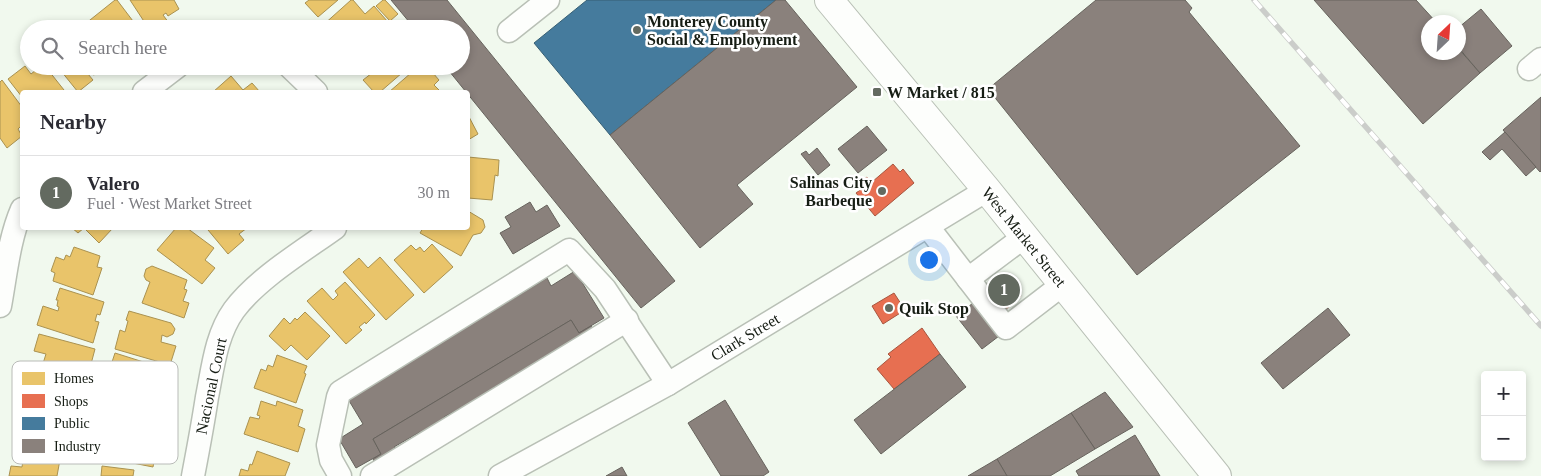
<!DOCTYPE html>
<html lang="en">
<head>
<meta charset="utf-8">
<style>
  :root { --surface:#fff; --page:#f2f2f3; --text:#2b2b33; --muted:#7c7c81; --line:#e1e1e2; --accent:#636a60 }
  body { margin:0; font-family:Georgia,serif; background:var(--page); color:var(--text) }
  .controls { position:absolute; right:15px; bottom:15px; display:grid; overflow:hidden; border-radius:5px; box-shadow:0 2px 8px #0003 }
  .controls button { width:45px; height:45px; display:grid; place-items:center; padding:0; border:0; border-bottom:1px solid var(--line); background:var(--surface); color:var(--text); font:25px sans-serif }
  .compass { position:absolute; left:1421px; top:15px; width:45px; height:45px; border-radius:50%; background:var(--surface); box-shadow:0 2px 8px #0003; rotate:25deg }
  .you { position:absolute; left:928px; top:259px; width:18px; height:18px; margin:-12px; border:4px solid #fff; border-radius:50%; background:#1a73e8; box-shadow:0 0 0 8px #1a73e833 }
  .badge { display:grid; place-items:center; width:32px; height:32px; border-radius:50%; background:var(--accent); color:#fff; font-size:16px; font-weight:700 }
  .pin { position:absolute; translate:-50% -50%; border:2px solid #fff; box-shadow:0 1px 5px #0006 }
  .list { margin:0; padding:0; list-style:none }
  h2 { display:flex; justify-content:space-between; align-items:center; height:65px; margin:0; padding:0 20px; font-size:21px }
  h2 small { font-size:16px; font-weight:400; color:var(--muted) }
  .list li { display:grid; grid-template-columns:32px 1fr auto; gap:15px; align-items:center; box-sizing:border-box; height:75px; padding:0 20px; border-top:1px solid var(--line) }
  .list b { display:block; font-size:19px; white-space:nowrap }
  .list p { margin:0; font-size:16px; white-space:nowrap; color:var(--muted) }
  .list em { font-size:16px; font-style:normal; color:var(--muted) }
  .icon { flex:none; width:28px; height:28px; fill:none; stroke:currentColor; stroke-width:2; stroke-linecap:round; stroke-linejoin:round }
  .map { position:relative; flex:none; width:1541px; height:476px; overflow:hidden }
  .search { position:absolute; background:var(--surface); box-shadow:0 2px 8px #0003; left:20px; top:20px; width:450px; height:55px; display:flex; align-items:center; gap:12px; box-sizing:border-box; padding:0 18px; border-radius:28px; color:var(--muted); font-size:19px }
  .panel { position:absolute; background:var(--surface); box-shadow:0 2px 8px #0003; left:20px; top:90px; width:450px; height:140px; border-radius:5px }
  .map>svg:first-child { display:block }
</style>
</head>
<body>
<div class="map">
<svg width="1541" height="476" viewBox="0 0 1541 476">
  <rect width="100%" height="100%" fill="#f1f9ee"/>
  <g fill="#e9c46a" stroke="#aa9250">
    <polygon points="115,0 117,0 139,29 88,29 85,24"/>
    <polygon points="130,0 174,0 179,9 168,16 166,13 163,15 169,23 159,29 149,29"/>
    <polygon points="309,0 338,0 318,17 305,3"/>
    <polygon points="351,0 353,0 365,14 374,6 388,22 380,29 324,29 322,26"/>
    <polygon points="383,0 385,0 398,14 390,21 376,6"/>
    <polygon points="25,66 31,74 41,66 45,66 64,90 63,92 22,92 22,97 8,79"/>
    <polygon points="57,66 105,66 94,75 90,73 88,74 93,80 78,92"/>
    <polygon points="362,66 410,66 380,92 374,92 363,80 372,73 370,71 368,73"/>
    <polygon points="419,66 427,66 439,80 434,85 441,92 389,92"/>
    <polygon points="231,76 243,90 252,83 260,92 213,92"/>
    <polygon points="2,80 22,107 22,129 20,127 18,129 22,136 7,148 0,138 0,82"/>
    <polygon points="468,115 478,134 468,140"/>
    <polygon points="468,157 499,160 498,176 495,175 492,200 468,198"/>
    <polygon points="468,211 483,220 485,227 481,233 473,235 461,256 420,233 423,228 468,228"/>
    <polygon points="72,228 113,228 99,243 84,228 78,233"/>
    <polygon points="176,228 187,228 214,248 205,260 215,268 202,284 157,250"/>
    <polygon points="211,228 247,228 239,234 244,240 228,254 208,230"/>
    <polygon points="432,244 453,267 424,293 394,260 411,245 416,250 420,247 424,252"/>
    <polygon points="74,247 100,256 97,267 102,268 93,295 53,281 55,273 51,271 56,257 64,260 66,255 70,257"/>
    <polygon points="380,257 414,295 386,320 343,272 359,258 368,268"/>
    <polygon points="152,266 187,280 184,289 187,290 183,301 189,303 184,318 142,303 150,282 146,280 144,276 146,269"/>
    <polygon points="345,282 375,315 366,324 365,322 359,327 362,330 346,344 307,301 322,288 333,300 338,295 335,291"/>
    <polygon points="60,288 104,302 100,315 97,314 95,321 99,322 93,343 37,325 43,306 58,311 59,307 57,306 58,300 56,300"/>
    <polygon points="129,311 171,323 175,329 173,334 167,337 162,335 161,342 176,346 170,365 115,349 120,330 125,332 128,321 126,320"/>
    <polygon points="305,312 330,336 307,360 291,345 285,351 269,336 284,318 290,324 295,318 297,320"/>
    <polygon points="39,334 95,349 91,364 87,363 81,384 40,373 46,354 34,351"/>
    <polygon points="115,353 172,371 166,390 154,387 149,403 109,391 116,370 110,368"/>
    <polygon points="277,355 307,366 304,373 306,374 296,403 254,388 261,369 266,371 268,365 273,367"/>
    <polygon points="261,401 276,406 277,401 303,410 298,426 305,429 298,452 244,434 250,417 259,419 260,416 257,415"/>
    <polygon points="112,417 138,422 137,426 153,429 156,434 155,441 150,443 148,443 147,444 157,446 153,467 97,456 102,431 109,433"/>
    <polygon points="25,447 61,454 57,476 9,476 11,466 22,467"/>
    <polygon points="257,451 290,463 285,476 239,476 241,469 248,471 250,464 252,465"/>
    <polygon points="102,466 134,470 133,476 101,476"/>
  </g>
  <g fill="#e76f51" stroke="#a8563f">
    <polygon points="893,164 900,172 903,169 914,183 875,216 856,193 863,188 859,183 867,177 872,182"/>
    <polygon points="1001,273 1021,296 1005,310 985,286"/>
    <polygon points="894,293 905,310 883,324 872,306"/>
    <polygon points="922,328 940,354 894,389 877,369 891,357 888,354"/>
  </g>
  <polygon fill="#457b9d" stroke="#375f74" points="587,0 776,0 610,135 534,43"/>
  <g fill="#8a817c" stroke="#67635d">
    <polygon points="391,0 447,0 675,281 641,308 445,66 461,66 461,29 415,29"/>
    <polygon points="776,0 785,0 857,87 737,185 753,204 700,248 610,135"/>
    <polygon points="1096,0 1185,0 1192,8 1189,12 1300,146 1137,275 988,89"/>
    <polygon points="1314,0 1416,0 1436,22 1428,22 1428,52 1458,52 1458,48 1480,73 1423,124"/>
    <polygon points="1481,9 1512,46 1480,73 1458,47 1458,28"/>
    <polygon points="1541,97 1541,171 1540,172 1503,130"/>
    <polygon points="867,126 887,150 858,173 838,149"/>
    <polygon points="1505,132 1536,167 1526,176 1502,149 1490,160 1482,152"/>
    <polygon points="817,148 830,165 818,175 801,154 806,151 809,155"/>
    <polygon points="530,202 536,212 547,205 560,226 513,254 500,233 511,227 505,217"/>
    <polygon points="575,271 604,318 579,333 571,320 373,439 381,454 356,468 339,439 363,424 348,399 547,278 551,286"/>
    <polygon points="977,300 1003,333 982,349 956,316"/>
    <polygon points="1328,308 1350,335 1283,389 1261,363"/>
    <polygon points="571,320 579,333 591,326 593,329 542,358 543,360 520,374 520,372 493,388 495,390 444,417 445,420 421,433 420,432 394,447 396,449 374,461 373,459 381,454 373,439"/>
    <polygon points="940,354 966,387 881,454 854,420"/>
    <polygon points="1105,392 1133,427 1095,449 1071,413"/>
    <polygon points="725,400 769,472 763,476 721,476 688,423"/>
    <polygon points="1071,413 1095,449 1050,476 1007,476 997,459"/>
    <polygon points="1135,435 1160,476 1079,476 1076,471"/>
    <polygon points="997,459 1007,476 968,476"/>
    <polygon points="622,467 627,476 606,476"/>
  </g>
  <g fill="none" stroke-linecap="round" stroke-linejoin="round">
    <g stroke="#b9c0b6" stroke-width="25">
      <g id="minor">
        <polyline points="509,31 548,0"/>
        <polyline points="289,66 316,92"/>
        <polyline points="1529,69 1541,59"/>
        <polyline points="144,92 178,66"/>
        <polyline points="928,227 1006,328 1062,285"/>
        <polyline points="968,279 1024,237"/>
        <path d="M0 306C6 273 9 239 22 209"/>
        <path d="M193 476C198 450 203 423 207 397 213 367 216 335 234 310 258 278 303 251 335 228"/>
        <polyline points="340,476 331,460 328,445 338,397 340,392 569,250 605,289 668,384"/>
        <polyline points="372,476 627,320"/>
        <polyline points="500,476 668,384 987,190"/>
      </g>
    </g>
    <g stroke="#b9c0b6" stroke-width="30">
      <polyline id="major" points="829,0 987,190 1217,476"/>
    </g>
    <use href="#minor" stroke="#fdfefc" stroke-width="22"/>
    <use href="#major" stroke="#fdfefc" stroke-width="28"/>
    <g stroke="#cbcdca" stroke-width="5.5">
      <polyline id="rail" points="1254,0 1541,326"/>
    </g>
    <use href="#rail" stroke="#fff" stroke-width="4" stroke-dasharray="11" stroke-linecap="butt"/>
  </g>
  <g fill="#636a60" stroke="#fff" stroke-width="2">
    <circle cx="637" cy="30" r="5"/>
    <rect x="872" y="87" width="10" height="10" rx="2.5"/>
    <circle cx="882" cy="191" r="5"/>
    <circle cx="889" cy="308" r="5"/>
  </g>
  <g text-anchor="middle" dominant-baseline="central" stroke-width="5" stroke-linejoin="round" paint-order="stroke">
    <g font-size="16" font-weight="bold" fill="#161d14" stroke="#fff" text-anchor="start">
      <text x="647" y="21">Monterey County<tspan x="647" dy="18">Social &amp; Employment</tspan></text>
      <text x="887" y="92">W Market / 815</text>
      <text x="872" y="182" text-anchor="end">Salinas City<tspan x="872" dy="18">Barbeque</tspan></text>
      <text x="899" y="308">Quik Stop</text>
    </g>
    <g font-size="16" fill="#161d14" stroke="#fff">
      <text transform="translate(1024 237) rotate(51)">West Market Street</text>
      <text transform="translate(745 337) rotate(-31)">Clark Street</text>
      <text transform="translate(211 386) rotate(-78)">Nacional Court</text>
    </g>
  </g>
  <rect x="12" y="361" width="166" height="103" rx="8" fill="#fff" stroke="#b9bbb8" stroke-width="1"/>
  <rect x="22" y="372" width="23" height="13" fill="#e9c46a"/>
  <rect x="22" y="394" width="23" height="14" fill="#e76f51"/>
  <rect x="22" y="417" width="23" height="13" fill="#457b9d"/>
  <rect x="22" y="439" width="23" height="14" fill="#8a817c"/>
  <g font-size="14" fill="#161d14">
    <text x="54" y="383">Homes</text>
    <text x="54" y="406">Shops</text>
    <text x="54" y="428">Public</text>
    <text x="54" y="451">Industry</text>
  </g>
</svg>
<div class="controls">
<button>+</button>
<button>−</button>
</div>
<svg class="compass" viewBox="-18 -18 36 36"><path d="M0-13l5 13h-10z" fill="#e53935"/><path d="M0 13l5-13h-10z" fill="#7c7c81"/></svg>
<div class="you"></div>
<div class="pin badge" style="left:1004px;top:290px">1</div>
<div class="search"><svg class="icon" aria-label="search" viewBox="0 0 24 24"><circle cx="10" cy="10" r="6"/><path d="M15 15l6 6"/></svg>Search here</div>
<section class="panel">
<h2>Nearby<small></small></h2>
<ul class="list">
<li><span class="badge">1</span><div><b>Valero</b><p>Fuel · West Market Street</p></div><em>30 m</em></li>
</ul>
</section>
</div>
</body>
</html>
